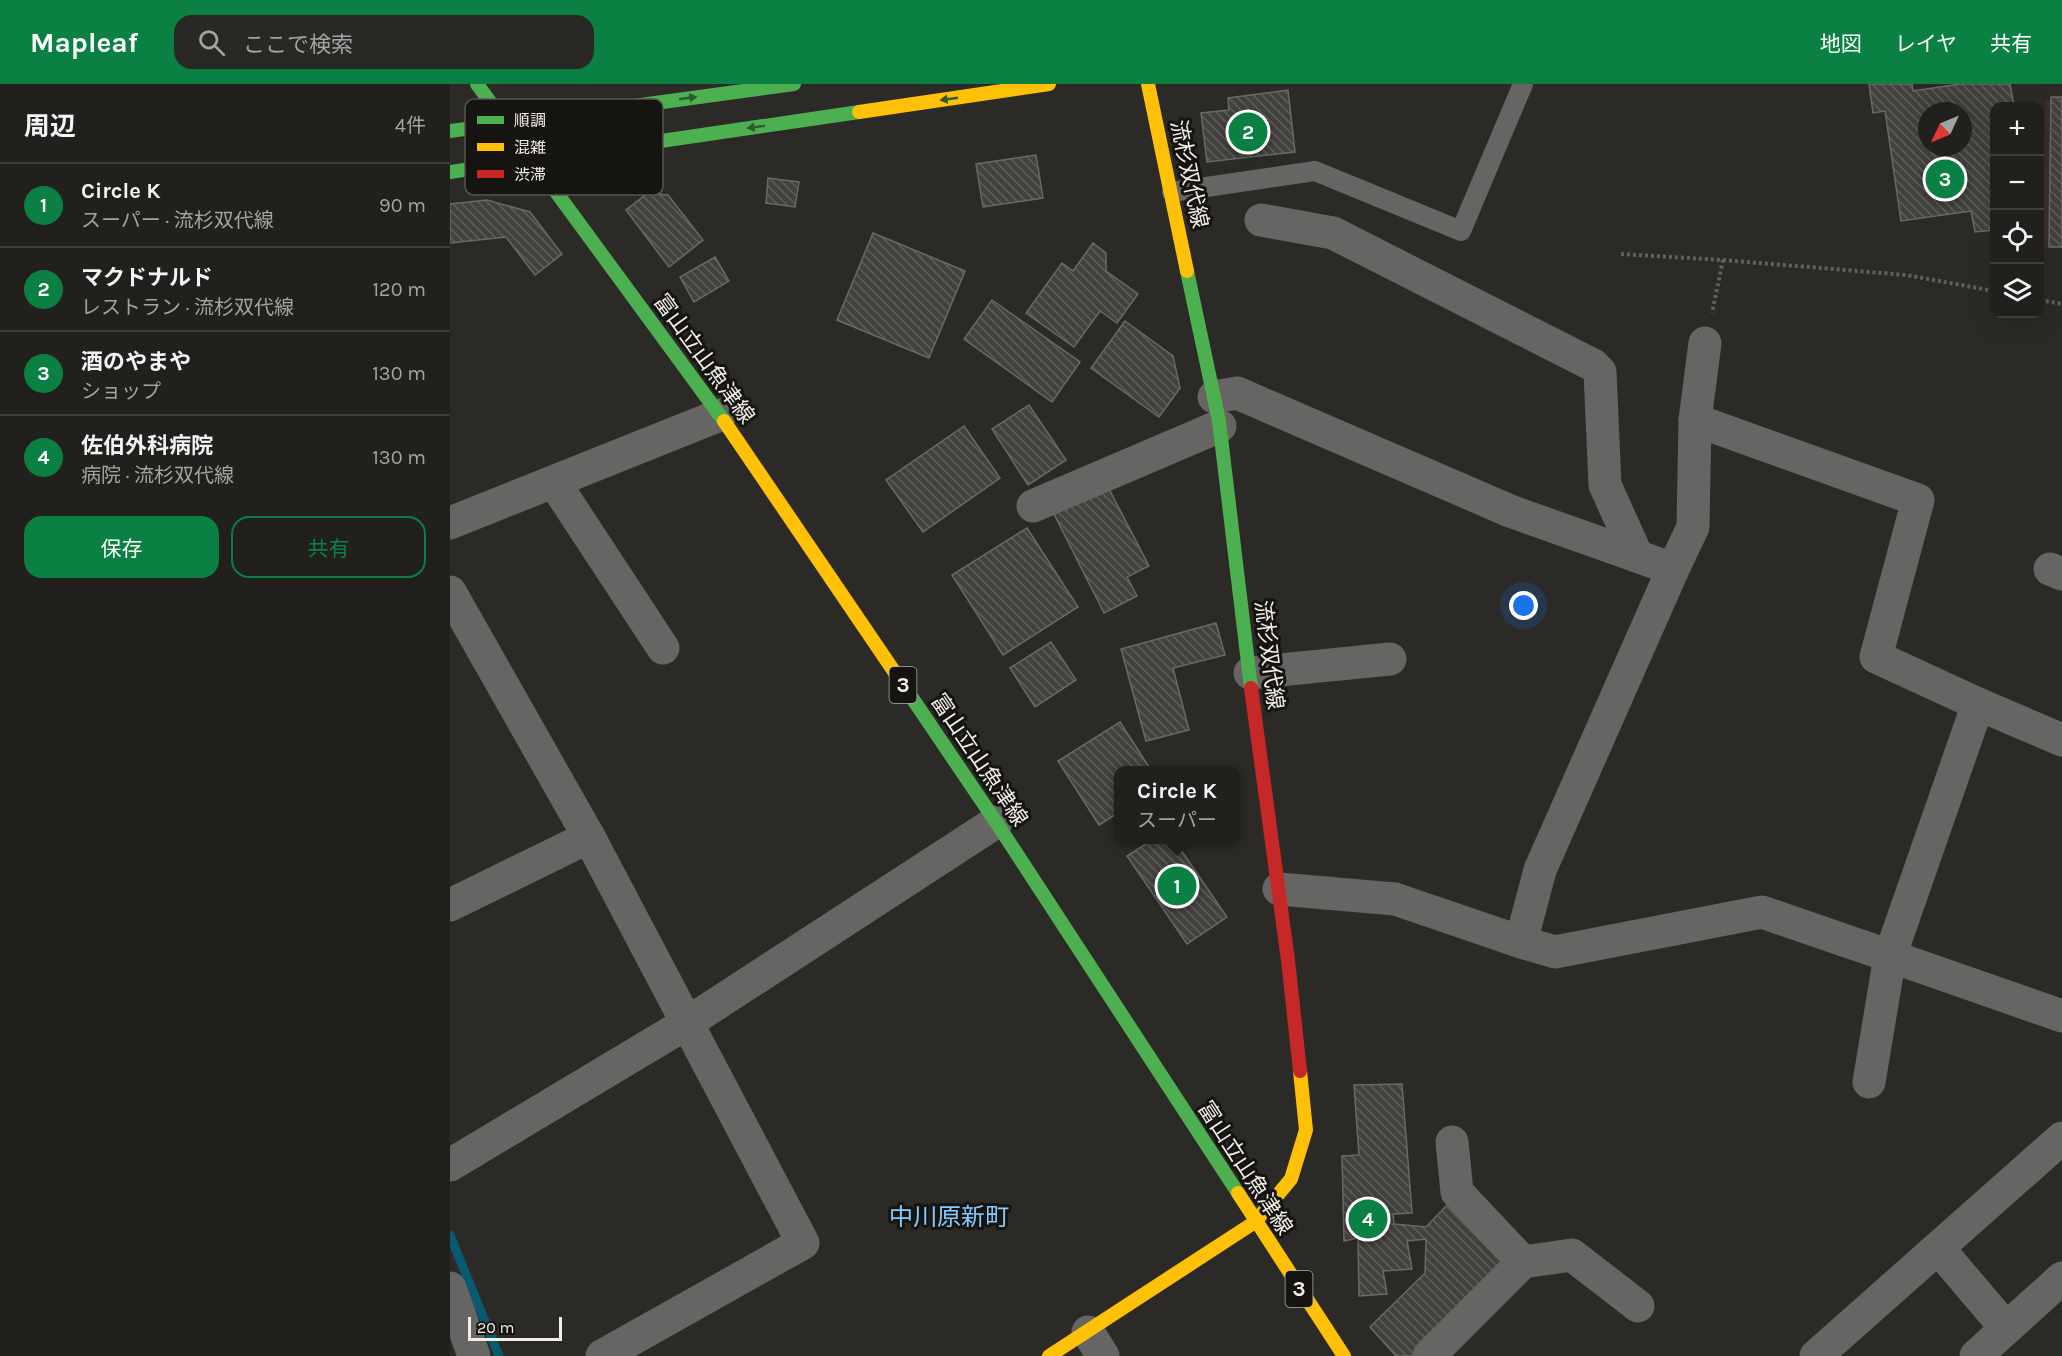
<!DOCTYPE html>
<html lang="ja">
<head>
<meta charset="utf-8">
<style>
  :root { --surface:#21201c; --page:#292825; --text:#f1f3f6; --muted:#a2a3a3; --line:#3e3e3b; --accent:#0b8043 }
  body { margin:0; font-family:Karla,"Noto Sans JP",sans-serif; background:var(--page); color:var(--text) }
  .controls { position:absolute; right:18px; top:18px; display:grid; overflow:hidden; border-radius:12px; box-shadow:0 6px 24px #0002 }
  .controls button { width:54px; height:54px; display:grid; place-items:center; padding:0; border:0; border-bottom:2px solid var(--line); background:var(--surface); color:var(--text); font:30px sans-serif }
  .compass { position:absolute; left:1468px; top:18px; width:54px; height:54px; border-radius:50%; background:var(--surface); box-shadow:0 6px 24px #0002; rotate:226deg }
  .scale { position:absolute; left:18px; bottom:15px; width:94px; box-sizing:border-box; padding-left:6px; border:3px solid #f1eee8; border-top:0; font-size:16px; line-height:21px; white-space:nowrap; color:#f1eee8; -webkit-text-stroke:4px #161410; paint-order:stroke }
  .you { position:absolute; left:1074px; top:522px; width:21px; height:21px; margin:-15px; border:4px solid #fff; border-radius:50%; background:#1a73e8; box-shadow:0 0 0 9px #1a73e833 }
  .badge { display:grid; place-items:center; width:39px; height:39px; border-radius:50%; background:var(--accent); color:#fff; font-size:20px; font-weight:700 }
  .pin { position:absolute; translate:-50% -50%; border:3px solid #fff; box-shadow:0 2px 6px #0006 }
  .popup { position:absolute; left:664px; top:682px; width:126px; height:78px; box-sizing:border-box; display:grid; place-content:center; border-radius:12px; background:var(--surface); filter:drop-shadow(0 2px 4px #0005); font-size:20px; white-space:nowrap; color:var(--muted) }
  .popup b { font-size:22px; color:var(--text) }
  .popup::after { content:''; position:absolute; left:50%; top:100%; margin-left:-12px; border:12px solid transparent; border-top-color:var(--surface) }
  .list { margin:0; padding:0; list-style:none }
  h2 { display:flex; justify-content:space-between; align-items:center; height:78px; margin:0; padding:0 24px; font-size:26px }
  h2 small { font-size:20px; font-weight:400; color:var(--muted) }
  .list li { display:grid; grid-template-columns:39px 1fr auto; gap:18px; align-items:center; box-sizing:border-box; height:84px; padding:0 24px; border-top:2px solid var(--line) }
  .list b { display:block; font-size:22px; white-space:nowrap }
  .list p { margin:0; font-size:20px; white-space:nowrap; color:var(--muted) }
  .list em { font-size:20px; font-style:normal; color:var(--muted) }
  .actions { display:flex; gap:12px; padding:18px 24px }
  .actions a { flex:1; padding:14px 0; border:2px solid var(--accent); border-radius:18px; text-align:center; font-size:21px; color:var(--accent) }
  .actions .main { background:var(--accent); color:#fff }
  .icon { flex:none; width:33px; height:33px; fill:none; stroke:currentColor; stroke-width:2; stroke-linecap:round; stroke-linejoin:round }
  .map { position:relative; flex:none; width:1612px; height:1272px; overflow:hidden }
  header { display:flex; align-items:center; gap:36px; box-sizing:border-box; height:84px; padding:0 30px; background:var(--accent); color:#fff }
  header strong { font-size:28px }
  nav { display:flex; gap:33px; margin-inline-start:auto; font-size:21px }
  .search { width:420px; height:54px; background:var(--page); display:flex; align-items:center; gap:15px; box-sizing:border-box; padding:0 21px; border-radius:18px; color:var(--muted); font-size:22px }
  main { display:flex }
  aside { flex:1; background:var(--surface) }
  .map>svg:first-child { display:block }
</style>
</head>
<body>
<header>
<strong>Mapleaf</strong>
<div class="search"><svg class="icon" aria-label="search" viewBox="0 0 24 24"><circle cx="10" cy="10" r="6"/><path d="M15 15l6 6"/></svg>ここで検索</div>
<nav><a>地図</a><a>レイヤ</a><a>共有</a></nav>
</header>
<main>
<aside>
<h2>周辺<small>4件</small></h2>
<ul class="list">
<li><span class="badge">1</span><div><b>Circle K</b><p>スーパー · 流杉双代線</p></div><em>90 m</em></li>
<li><span class="badge">2</span><div><b>マクドナルド</b><p>レストラン · 流杉双代線</p></div><em>120 m</em></li>
<li><span class="badge">3</span><div><b>酒のやまや</b><p>ショップ</p></div><em>130 m</em></li>
<li><span class="badge">4</span><div><b>佐伯外科病院</b><p>病院 · 流杉双代線</p></div><em>130 m</em></li>
</ul>
<div class="actions"><a class="main">保存</a><a>共有</a></div>
</aside>
<div class="map">
<svg width="1612" height="1272" viewBox="0 0 1612 1272">
  <defs>
    <pattern id="building-back-hatch" width="6" height="6" patternUnits="userSpaceOnUse" patternTransform="scale(1.5)"><rect width="6" height="6" fill="#43413e"/><path d="M-1 5l2 2M0 0l6 6M5-1l2 2" fill="none" stroke="#5f5d5a"/></pattern>
  </defs>
  <rect width="100%" height="100%" fill="#2c2a26"/>
  <polygon fill="#3e2d2f" points="1612,15 1612,164 1593,163 1595,16"/>
  <g fill="none" stroke-linecap="round" stroke-linejoin="round">
    <polyline stroke="#075b71" stroke-width="9" points="0,1151 49,1272"/>
  </g>
  <g fill="url(#building-back-hatch)" stroke="#6b6965" stroke-width="1.5" fill-rule="evenodd">
    <path d="M1419 0H1462L1463 7 1510 0H1560L1564 22H1544V146L1525 148 1521 127 1451 137 1435 27 1423 29ZM1477 27H1513V63H1477Z"/>
    <polygon points="838,6 845,68 757,78 751,29 779,26 778,14"/>
    <polygon points="1601,13 1612,13 1612,163 1599,163"/>
    <polygon points="586,71 593,114 533,123 526,80"/>
    <polygon points="318,94 349,98 345,123 316,119"/>
    <polygon points="198,109 218,111 253,156 219,183 176,126"/>
    <polygon points="37,116 80,128 112,170 85,191 56,153 0,159 0,120"/>
    <polygon points="423,149 515,187 479,274 387,236"/>
    <polygon points="643,159 656,169 656,187 688,210 667,239 650,227 624,263 576,229 612,179 623,187"/>
    <polygon points="265,173 279,197 244,218 230,193"/>
    <polygon points="542,216 630,278 602,318 514,255"/>
    <polygon points="675,237 723,272 730,304 709,333 641,284"/>
    <polygon points="579,321 616,376 578,401 542,345"/>
    <polygon points="514,342 550,394 473,448 436,396"/>
    <polygon points="658,403 699,482 677,493 687,512 654,529 604,430"/>
    <polygon points="577,444 628,523 553,571 502,491"/>
    <polygon points="766,539 775,571 723,584 739,646 696,657 671,565"/>
    <polygon points="601,558 626,596 585,623 560,584"/>
    <polygon points="670,638 701,686 668,686 668,729 649,741 608,677"/>
    <polygon points="702,756 724,756 777,833 737,860 677,772"/>
    <polygon points="952,1000 962,1129 943,1130 944,1140 976,1143 998,1120 1054,1180 962,1272 946,1272 920,1243 975,1189 976,1155 957,1157 962,1185 933,1187 937,1210 909,1212 908,1154 894,1157 892,1072 909,1071 904,1001"/>
  </g>
  <g fill="none" stroke-linecap="round" stroke-linejoin="round">
    <g stroke="#62605d" stroke-width="4" stroke-dasharray="3 3" stroke-linecap="butt">
      <polyline points="1171,170 1273,176 1262,229"/>
      <polyline points="1273,176 1456,191 1544,207"/>
      <polyline points="1590,216 1612,220"/>
    </g>
    <polyline stroke="#676563" stroke-width="20" points="722,108 865,87 1011,147 1073,0"/>
    <g stroke="#676563" stroke-width="33">
      <polyline points="811,136 883,149 1143,281 1150,288 1155,401 1187,472"/>
      <polyline points="764,313 787,309 1060,427 1223,485 1090,786 1071,858 1105,868 1312,828 1440,872 1419,998"/>
      <polyline points="1245,336 1255,259"/>
      <polyline points="104,398 213,564"/>
      <polyline points="583,422 770,342"/>
      <polyline points="0,439 270,331"/>
      <polyline points="1223,485 1243,443 1245,336 1468,416 1426,573 1528,620"/>
      <polyline points="1600,485 1612,490"/>
      <polyline points="0,508 139,753 353,1159 152,1272"/>
      <polyline points="800,589 940,575"/>
      <polyline points="1612,656 1528,620 1440,872 1612,932"/>
      <polyline points="829,805 945,815 1071,858"/>
      <polyline points="0,821 139,753"/>
      <polyline points="1002,1058 1007,1108 1073,1178"/>
      <polyline points="0,1081 237,939 546,738"/>
      <polyline points="1488,1164 1556,1244"/>
      <polyline points="0,1204 24,1272"/>
      <polyline points="638,1248 653,1272"/>
      <polyline points="979,1272 1073,1178 1122,1171 1188,1222"/>
      <polyline points="1366,1272 1612,1054"/>
      <polyline points="1526,1272 1612,1194"/>
    </g>
    <g stroke="#4caf50" stroke-width="14">
      <polyline points="27,0 274,337"/>
      <polyline points="0,47 344,0"/>
      <polyline points="0,88 409,28"/>
      <polyline points="737,187 769,337 801,604"/>
      <polyline points="454,602 546,738 788,1109"/>
    </g>
    <g stroke="#ffc107" stroke-width="14">
      <polyline points="698,0 737,187"/>
      <polyline points="409,28 599,0"/>
      <polyline points="274,337 454,602"/>
      <polyline points="788,1109 894,1272"/>
      <polyline points="599,1272 805,1138 841,1095 856,1046 850,987"/>
    </g>
    <polyline stroke="#c62828" stroke-width="14" points="801,604 838,876 850,987"/>
  </g>
  <defs><path id="oneway-solid" d="M-6-.8H1V-3.2L6.5 0L1 3.2V.8H-6Z" transform="scale(1.5)"/></defs>
  <g fill="#2e5a2d">
    <use href="#oneway-solid" transform="translate(238 14) rotate(-8)"/>
    <use href="#oneway-solid" transform="translate(499 15) rotate(172)"/>
    <use href="#oneway-solid" transform="translate(306 43) rotate(172)"/>
  </g>
  <g text-anchor="middle" dominant-baseline="central" stroke-width="6" stroke-linejoin="round" paint-order="stroke">
    <g fill="#161410" stroke="#afada7" stroke-width="1.5">
      <rect x="439.5" y="583" width="27" height="36" rx="4.5"/>
      <rect x="835.5" y="1187" width="27" height="36" rx="4.5"/>
    </g>
    <g font-size="21" font-weight="bold" fill="#f1eee8">
      <text x="453" y="601">3</text>
      <text x="849" y="1205">3</text>
    </g>
    <g font-size="22" fill="#f1eee8" stroke="#161410">
      <text transform="translate(739 90) rotate(78)">流杉双代線</text>
      <text transform="translate(254 275) rotate(54)">富山立山魚津線</text>
      <text transform="translate(819 571) rotate(83)">流杉双代線</text>
      <text transform="translate(529 676) rotate(56)">富山立山魚津線</text>
      <text transform="translate(795 1084) rotate(57)">富山立山魚津線</text>
    </g>
    <g font-size="24" fill="#87cafe" stroke="#161410">
      <text x="499" y="1133">中川原新町</text>
    </g>
  </g>
  <rect x="15" y="15" width="198" height="96" rx="9" fill="#161410" stroke="#585551" stroke-width="1.5"/>
  <rect x="27" y="32" width="27" height="8" fill="#4caf50"/>
  <rect x="27" y="59" width="27" height="8" fill="#ffc107"/>
  <rect x="27" y="86" width="27" height="8" fill="#c62828"/>
  <g font-size="16" fill="#f1eee8">
    <text x="64" y="42">順調</text>
    <text x="64" y="69">混雑</text>
    <text x="64" y="96">渋滞</text>
  </g>
</svg>
<div class="controls">
<button>+</button>
<button>−</button>
<button><svg class="icon" aria-label="locate" viewBox="0 0 24 24"><circle cx="12" cy="12" r="6"/><path d="M12 2v4M12 18v4M2 12h4M18 12h4"/></svg></button>
<button><svg class="icon" aria-label="layers" viewBox="0 0 24 24"><path d="M12 4l9 5-9 5-9-5zM3 14l9 5 9-5"/></svg></button>
</div>
<svg class="compass" viewBox="-18 -18 36 36"><path d="M0-13l5 13h-10z" fill="#e53935"/><path d="M0 13l5-13h-10z" fill="#a2a3a3"/></svg>
<div class="scale">20 m</div>
<div class="you"></div>
<div class="pin badge" style="left:727px;top:802px">1</div>
<div class="popup"><b>Circle K</b>スーパー</div>
<div class="pin badge" style="left:798px;top:48px">2</div>
<div class="pin badge" style="left:1495px;top:95px">3</div>
<div class="pin badge" style="left:918px;top:1135px">4</div>
</div>
</main>
</body>
</html>
